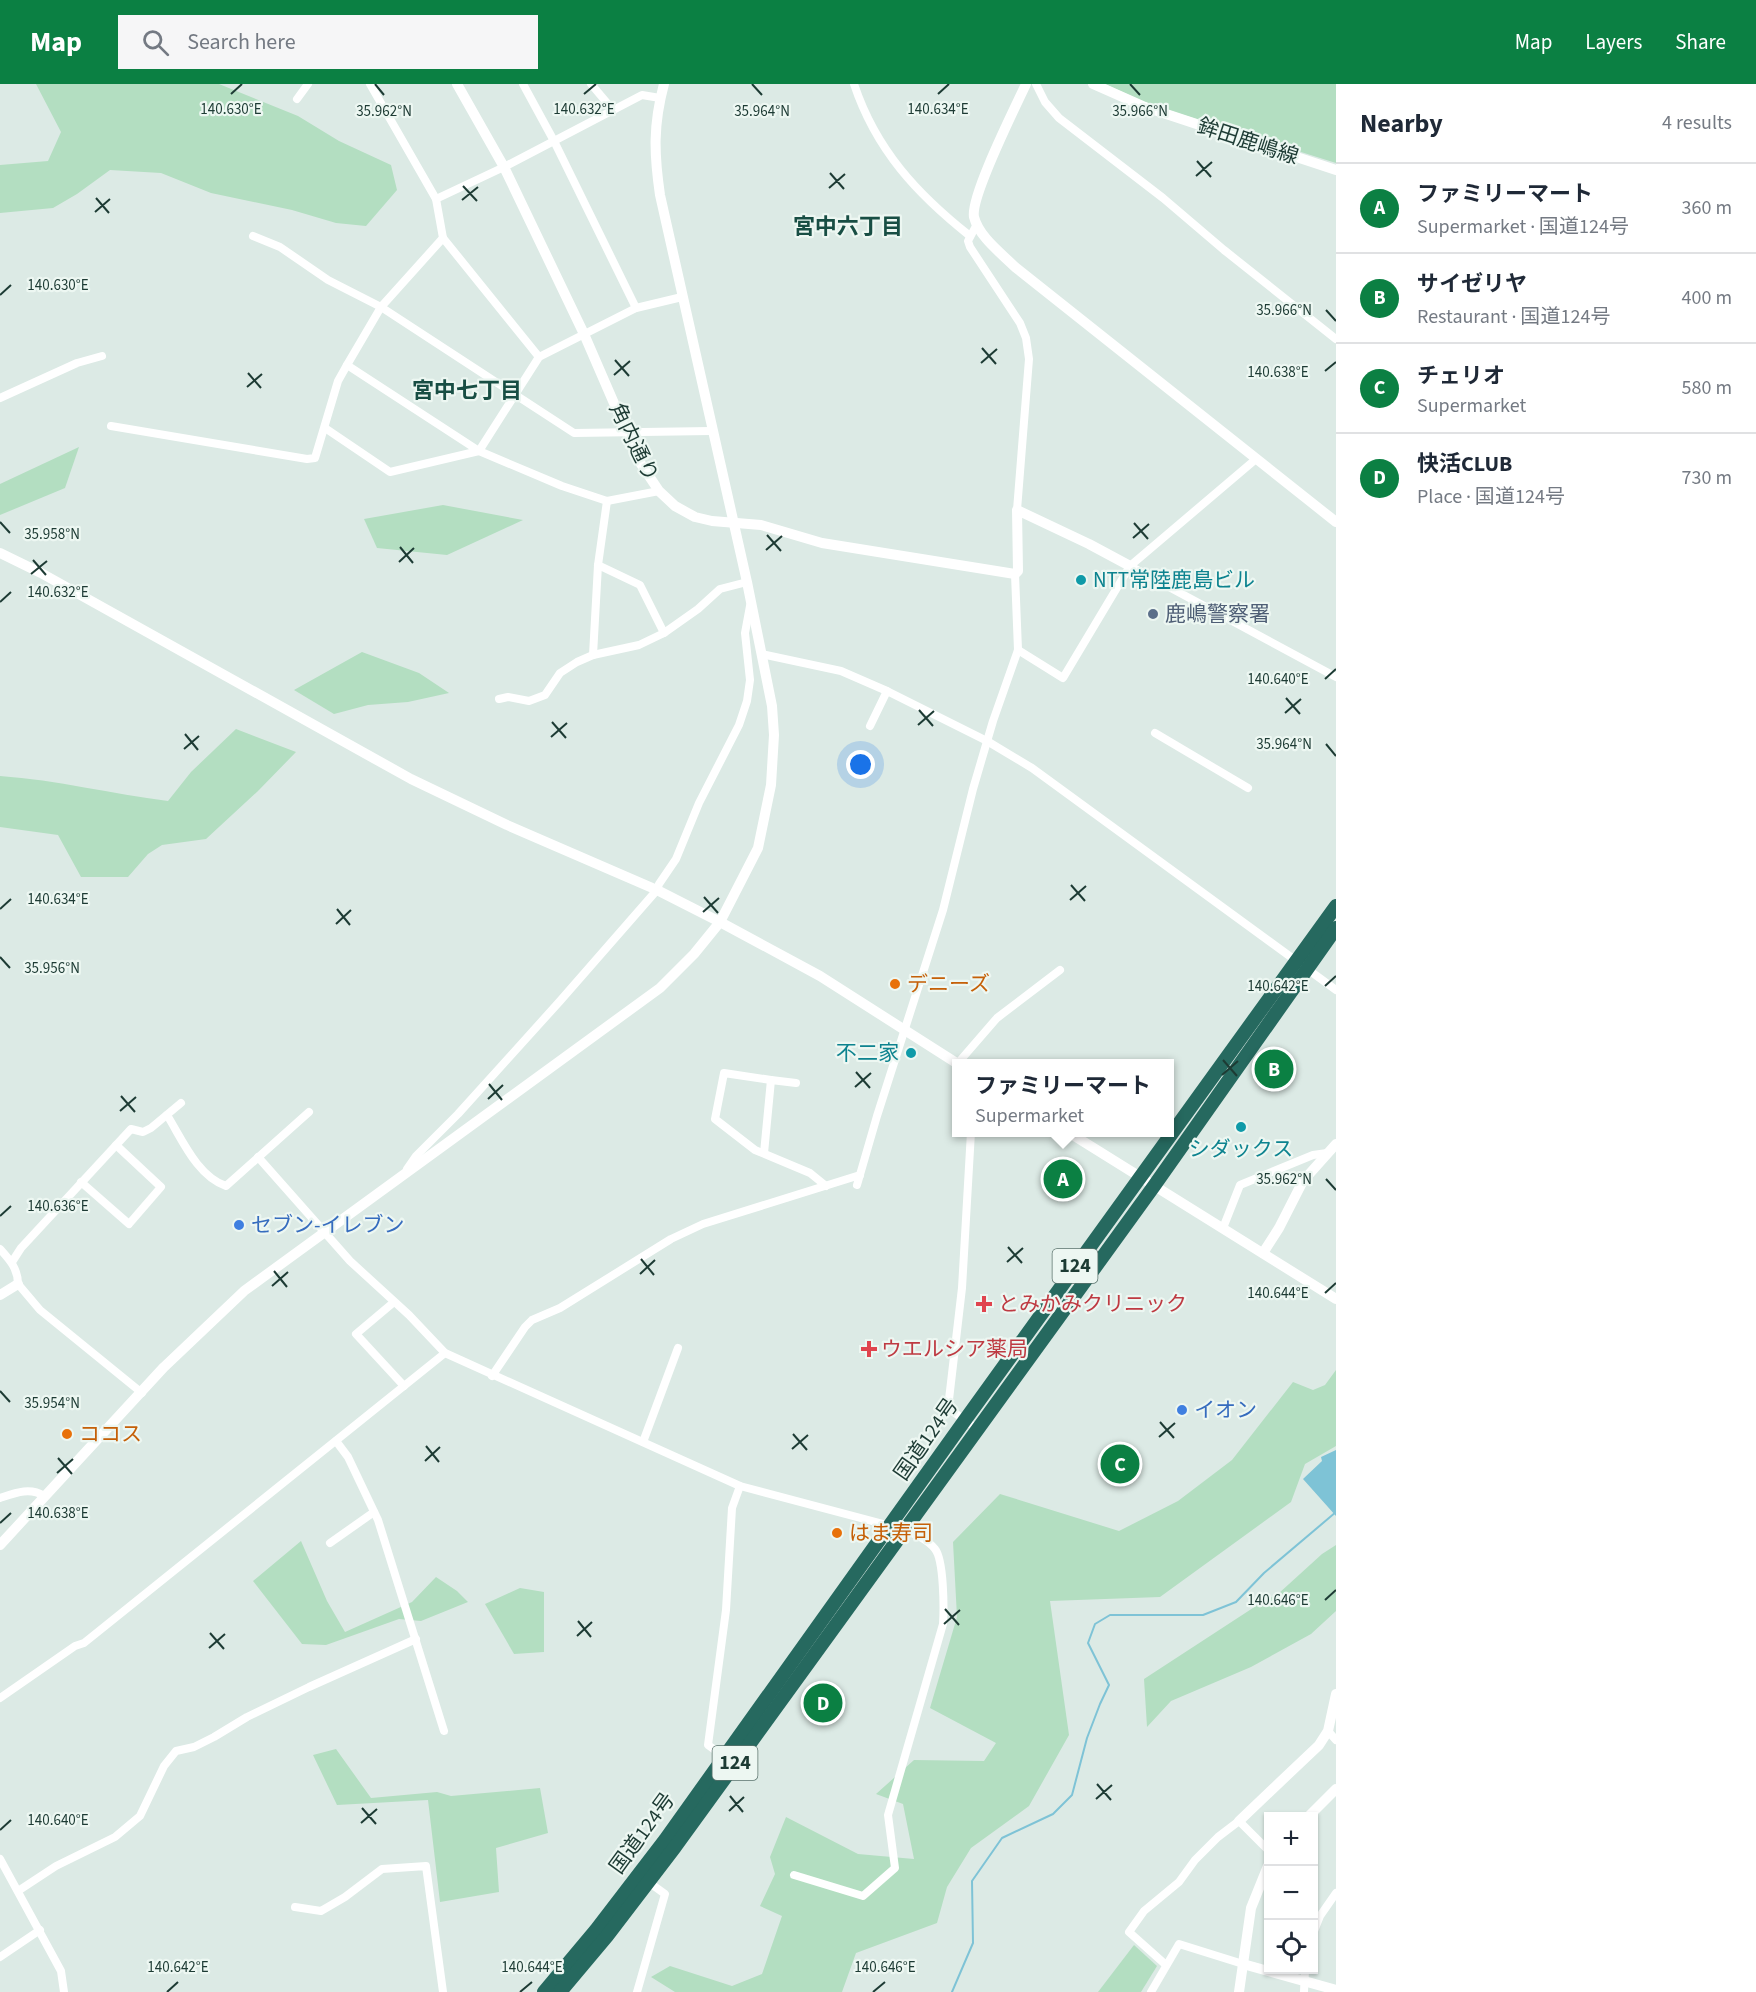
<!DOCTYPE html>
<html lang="en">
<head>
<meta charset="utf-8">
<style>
  :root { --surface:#fff; --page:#f6f6f7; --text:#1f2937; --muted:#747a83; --line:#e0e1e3; --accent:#0b8043 }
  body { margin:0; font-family:"Source Sans 3","Noto Sans JP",sans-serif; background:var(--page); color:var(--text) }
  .controls { position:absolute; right:18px; bottom:18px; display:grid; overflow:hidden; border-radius:0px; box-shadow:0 2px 4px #0004 }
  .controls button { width:54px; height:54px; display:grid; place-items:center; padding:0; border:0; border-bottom:2px solid var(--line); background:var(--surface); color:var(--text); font:30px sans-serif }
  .you { position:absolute; left:861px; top:681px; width:21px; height:21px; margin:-15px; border:4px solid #fff; border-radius:50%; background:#1a73e8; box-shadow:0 0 0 9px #1a73e833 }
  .badge { display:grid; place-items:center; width:39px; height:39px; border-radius:50%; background:var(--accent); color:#fff; font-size:20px; font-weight:700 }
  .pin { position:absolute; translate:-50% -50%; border:3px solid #fff; box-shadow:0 2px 6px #0006 }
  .popup { position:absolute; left:952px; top:975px; width:222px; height:78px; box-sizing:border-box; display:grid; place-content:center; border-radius:0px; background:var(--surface); filter:drop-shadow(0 2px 4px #0005); font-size:20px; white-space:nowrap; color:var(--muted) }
  .popup b { font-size:22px; color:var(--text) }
  .popup::after { content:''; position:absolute; left:50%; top:100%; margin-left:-12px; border:12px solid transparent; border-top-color:var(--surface) }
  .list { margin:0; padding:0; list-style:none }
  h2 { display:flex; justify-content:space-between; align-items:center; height:78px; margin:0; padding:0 24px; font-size:26px }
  h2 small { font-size:20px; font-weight:400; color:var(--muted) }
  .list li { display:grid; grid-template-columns:39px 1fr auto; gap:18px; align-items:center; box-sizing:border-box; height:90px; padding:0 24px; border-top:2px solid var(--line) }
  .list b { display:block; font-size:22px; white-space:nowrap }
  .list p { margin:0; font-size:20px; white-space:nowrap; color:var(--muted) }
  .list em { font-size:20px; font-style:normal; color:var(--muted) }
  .icon { flex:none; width:33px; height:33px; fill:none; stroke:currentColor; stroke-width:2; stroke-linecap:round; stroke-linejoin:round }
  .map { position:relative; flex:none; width:1336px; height:1908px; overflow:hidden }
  header { display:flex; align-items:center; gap:36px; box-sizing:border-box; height:84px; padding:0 30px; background:var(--accent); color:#fff }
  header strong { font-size:28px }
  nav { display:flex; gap:33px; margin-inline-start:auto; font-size:21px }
  .search { width:420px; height:54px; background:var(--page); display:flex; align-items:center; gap:15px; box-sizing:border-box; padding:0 21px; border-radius:0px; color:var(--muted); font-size:22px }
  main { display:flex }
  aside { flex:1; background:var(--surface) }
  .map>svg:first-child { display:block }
</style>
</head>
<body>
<header>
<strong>Map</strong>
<div class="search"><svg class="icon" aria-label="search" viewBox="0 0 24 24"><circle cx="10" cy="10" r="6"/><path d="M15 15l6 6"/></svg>Search here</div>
<nav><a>Map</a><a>Layers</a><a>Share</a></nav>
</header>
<main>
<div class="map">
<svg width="1336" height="1908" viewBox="0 0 1336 1908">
  <rect width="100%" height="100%" fill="#dceae5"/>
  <g fill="#b3dec1">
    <polygon points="36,0 219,0 298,32 339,57 391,81 397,106 366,142 336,139 292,126 211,109 161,89 110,86 77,110 53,124 0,129 0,81 48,77 61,48"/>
    <polygon points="1105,0 1336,0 1336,79 1149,20"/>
    <polygon points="79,363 65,404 0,431 0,400"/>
    <polygon points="443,421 523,436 447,471 377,464 364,435"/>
    <polygon points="362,568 419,589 449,609 408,618 368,621 334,630 294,606"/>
    <path d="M236 645 296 668 258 707 206 755 162 761 148 770 128 793H81L58 751 0 743V692C57 696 112 710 168 717L191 688Z"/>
    <polygon points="1336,1286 1336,1362 1305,1380 1291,1418 1160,1513 1050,1517 1069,1651 1029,1722 971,1764 947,1803 937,1839 856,1869 842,1908 675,1908 651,1893 670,1882 732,1902 762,1890 782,1832 760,1822 775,1790 770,1773 786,1733 858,1770 914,1775 903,1720 876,1710 914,1676 984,1677 996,1659 930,1624 957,1533 953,1458 1000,1410 1119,1447 1178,1417 1232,1376 1293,1298 1313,1306 1325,1301"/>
    <polygon points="301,1457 327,1517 345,1548 412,1518 436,1493 457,1507 468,1518 421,1537 399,1535 326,1561 302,1560 253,1497"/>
    <polygon points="1336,1461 1336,1527 1311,1550 1251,1583 1171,1617 1147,1643 1144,1595 1256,1522 1278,1510 1322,1470"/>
    <polygon points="520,1504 544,1508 544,1568 514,1570 485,1520"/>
    <polygon points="336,1665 371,1714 437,1708 451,1712 540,1704 548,1749 496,1764 499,1808 440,1818 428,1716 337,1721 313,1671"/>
    <polygon points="1134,1861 1157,1882 1141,1908 1098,1908"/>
  </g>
  <polygon fill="#7ec3d6" points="1336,1366 1336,1432 1303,1395 1322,1377 1321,1373"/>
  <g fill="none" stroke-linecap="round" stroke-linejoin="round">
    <polyline stroke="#7ec3d6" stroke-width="2" points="952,1908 973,1859 972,1797 1002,1754 1053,1730 1072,1711 1087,1654 1100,1620 1109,1601 1088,1559 1095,1540 1110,1531 1203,1531 1236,1518 1264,1489 1336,1428"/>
    <g stroke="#fff" stroke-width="8">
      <polyline points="523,0 554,57 636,224"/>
      <polyline points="591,0 613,26"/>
      <path d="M854 0C876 66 917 110 970 152"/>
      <polyline points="1036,0 1045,18 1059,34 1163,114 1224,166 1336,255"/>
      <polyline points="297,15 308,0"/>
      <polyline points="436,115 504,83 642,11 660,14"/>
      <polyline points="977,140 968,157 970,163 1020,239 1026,254 1029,275 1017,426"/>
      <polyline points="253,152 280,163 328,196 381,223 574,349 711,347"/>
      <polyline points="443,154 539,273"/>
      <polyline points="347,281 479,367 562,402 607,417 659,407"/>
      <polyline points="0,314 77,279 102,272"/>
      <polyline points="111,342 307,375 315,374 338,297 347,281 381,223 443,154 436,115 370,0"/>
      <polyline points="325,344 390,388 479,367 539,273 636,224 682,213"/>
      <polyline points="598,481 640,501 664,549"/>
      <polyline points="1130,482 1336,593"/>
      <polyline points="1018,566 1063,594 1130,482 1256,375"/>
      <polyline points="761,570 841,587 887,607"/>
      <polyline points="593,571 598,481 607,417"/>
      <polyline points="499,615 508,613 529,617 545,611 560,589 577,578 593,571 639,561 664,549 698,525 720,505 747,498"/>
      <polyline points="870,642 887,607 987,657 1032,684 1336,906"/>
      <polyline points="1155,649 1248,704"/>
      <polyline points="958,979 997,934 1060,886"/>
      <polyline points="771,996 724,989 715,1035 755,1066 810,1089 826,1102"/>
      <path d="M167 1031C182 1055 197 1092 226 1102L309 1028"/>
      <polyline points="971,1048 962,1204 948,1324 977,1345"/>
      <polyline points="764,1069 771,996 796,999"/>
      <polyline points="258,1073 350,1177 409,1231 445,1269 740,1402 891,1442"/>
      <polyline points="407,1085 416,1072 458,1030 560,917 657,806 659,800 676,775 699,719 739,641 747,617 750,596 745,549 750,522"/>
      <polyline points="81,1098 129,1140 161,1103 116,1061"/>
      <polyline points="857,1101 877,1032 943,826 973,705 993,637 1018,566 1015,490"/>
      <polyline points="1223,1144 1240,1101 1313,1071 1327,1069"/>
      <path d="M0 1165C10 1176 18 1185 18 1200L40 1226 142 1309"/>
      <polyline points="12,1178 21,1164 131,1045 143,1048 151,1044 181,1019"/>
      <polyline points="394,1218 356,1250 404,1302"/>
      <polyline points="492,1292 525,1243 532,1236 560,1224 671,1155 703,1140 860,1091"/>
      <polyline points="336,1357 348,1373 378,1436 444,1647"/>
      <polyline points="643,1358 678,1264"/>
      <path d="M0 1414C15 1409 30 1403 44 1412"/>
      <polyline points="330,1459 374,1428"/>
      <polyline points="0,1614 75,1562 84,1559 445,1269"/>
      <polyline points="1328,1647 1336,1656"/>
      <polyline points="726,1674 708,1661 726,1526 732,1424 740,1402"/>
      <polyline points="0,1775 61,1887 64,1908"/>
      <path d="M794 1791 863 1812 895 1784 888 1731 943 1540C944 1525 944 1476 935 1465 927 1455 914 1450 903 1445"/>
      <polyline points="18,1807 56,1782 115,1753 140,1732 164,1682 176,1667 194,1663 214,1653 247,1633 309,1603 416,1555"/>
      <polyline points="295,1823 321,1827 345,1813 382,1785 426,1782 443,1908"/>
      <polyline points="1314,1847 1320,1832 1336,1809"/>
      <polyline points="0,1873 40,1846"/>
      <polyline points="1166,1881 1129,1848 1144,1827 1179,1798 1195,1776 1218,1753 1239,1737 1268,1766"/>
      <polyline points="637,1908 665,1810 647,1797"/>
      <polyline points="1151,1908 1179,1860 1243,1880"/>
      <polyline points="1304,1908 1305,1886"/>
    </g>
    <g stroke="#fff" stroke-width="10">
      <polyline points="457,0 504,83 584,250 639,377 659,407 675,422 695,433 712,437 761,441 822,459 1015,490 1018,487 1017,426 1089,460 1130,482"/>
      <path d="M1026 0C1015 24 970 113 974 133 979 153 1001 169 1015 183L1336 438"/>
      <polyline points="1093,0 1145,23 1336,86"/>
      <polyline points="0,469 41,489 411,695 507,741 657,806 720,838 820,892 958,980"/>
      <polyline points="1068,1048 1336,1215"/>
      <polyline points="1263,1169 1279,1144 1303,1097 1336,1060"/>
      <polyline points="0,1211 18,1200"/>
      <path d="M0 1461 164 1283 244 1207 660 904 694 870 720 838 758 764 771 701 774 651 772 622 747 498 660 111C654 70 653 41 664 0"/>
      <polyline points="1309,1732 1336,1705"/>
      <polyline points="1239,1737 1319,1661 1328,1647 1336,1610"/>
      <polyline points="1243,1880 1336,1906"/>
      <polyline points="1239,1908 1251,1824 1268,1782"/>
    </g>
    <g stroke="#26695f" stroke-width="14">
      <polyline points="544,1908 596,1846 665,1756 965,1336 1336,822"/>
      <polyline points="560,1908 607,1852 675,1763 1154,1102 1336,844"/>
    </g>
  </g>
  <path fill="none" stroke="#1d3b34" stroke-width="2" d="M375 0 384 11M752 0 762 11M1130 0 1140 11M231 10 242 0M584 10 596 0M938 10 949 0M1197 77 1211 93M830 89 844 105M1196 92 1212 78M463 102 477 117M829 104 845 90M96 114 109 129M462 116 478 103M95 128 110 115M0 211 11 201M1326 226 1336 237M982 264 996 280M615 276 629 292M981 279 997 265M1325 287 1336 278M248 289 261 304M614 291 630 277M247 303 262 290M0 438 10 449M1134 439 1148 455M767 451 781 467M1133 454 1149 440M400 463 413 479M766 466 782 452M33 476 46 491M399 478 414 464M31 490 47 477M0 518 11 508M1325 595 1336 585M1286 614 1300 630M919 626 933 642M1285 629 1301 615M552 638 566 654M918 641 934 627M185 650 198 666M551 653 567 639M1326 660 1336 672M184 665 199 652M1071 801 1085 817M704 813 718 829M1070 816 1086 802M0 825 11 815M337 825 350 841M703 828 719 814M336 840 351 826M0 873 10 884M1325 902 1336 892M1223 976 1237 992M856 988 870 1004M1222 991 1238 977M489 1000 502 1016M855 1003 871 989M121 1012 135 1028M488 1015 503 1001M120 1027 136 1013M1326 1095 1336 1106M0 1132 11 1122M1008 1163 1022 1179M641 1175 654 1191M1007 1178 1023 1164M274 1187 287 1203M640 1190 655 1176M272 1202 288 1188M1325 1209 1336 1199M0 1307 10 1318M1160 1338 1174 1354M793 1350 807 1366M1159 1353 1175 1339M426 1362 439 1378M792 1365 808 1351M58 1374 72 1390M425 1377 440 1363M57 1389 73 1375M0 1439 11 1429M1325 1516 1336 1506M945 1525 959 1541M578 1537 591 1553M944 1540 960 1526M210 1549 224 1565M577 1552 592 1538M209 1564 225 1550M1097 1700 1111 1716M730 1712 743 1728M1096 1715 1112 1701M362 1724 376 1740M729 1727 744 1713M361 1739 377 1725M0 1746 11 1736M167 1908 178 1898M520 1908 532 1898M873 1908 885 1898"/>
  <g fill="#0f9aa8" stroke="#edf7f2" stroke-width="2">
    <circle cx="1081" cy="496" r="6"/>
    <circle cx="911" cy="969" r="6"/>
    <circle cx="1241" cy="1043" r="6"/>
  </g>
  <circle fill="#5c6f8a" stroke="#edf7f2" stroke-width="2" cx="1153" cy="530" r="6"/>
  <g fill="#e8710a" stroke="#edf7f2" stroke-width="2">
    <circle cx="895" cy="900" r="6"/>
    <circle cx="67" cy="1350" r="6"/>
    <circle cx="837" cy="1449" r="6"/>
  </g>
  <g fill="#3f7fe0" stroke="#edf7f2" stroke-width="2">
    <circle cx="239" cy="1141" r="6"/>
    <circle cx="1182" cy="1326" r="6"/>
  </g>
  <g fill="#e0444e" stroke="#edf7f2" stroke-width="2">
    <path d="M981 1211h6v6h6v6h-6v6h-6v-6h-6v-6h6z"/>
    <path d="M866 1256h6v6h6v6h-6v6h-6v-6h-6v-6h6z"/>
  </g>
  <g text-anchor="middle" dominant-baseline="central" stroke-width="4.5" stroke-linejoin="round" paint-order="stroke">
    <g fill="#edf7f2" stroke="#5b736d" stroke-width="1.5">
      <rect x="1052.5" y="1165" width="45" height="34" rx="4.5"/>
      <rect x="712.5" y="1662" width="45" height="34" rx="4.5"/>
    </g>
    <g font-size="20" font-weight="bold" fill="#1d3b34">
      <text x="1075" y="1182">124</text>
      <text x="735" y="1679">124</text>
    </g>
    <g font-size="21" fill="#1d3b34" stroke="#edf7f2">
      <text transform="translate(1248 57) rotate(18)">鉾田鹿嶋線</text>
      <text transform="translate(634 358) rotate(64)">角内通り</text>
      <text transform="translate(926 1355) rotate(-55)">国道124号</text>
      <text transform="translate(642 1749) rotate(-54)">国道124号</text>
    </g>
    <g font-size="21" fill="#0d838f" stroke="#edf7f2" text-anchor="start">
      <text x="1093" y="496">NTT常陸鹿島ビル</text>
      <text x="899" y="969" text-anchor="end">不二家</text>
      <text x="1241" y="1065" text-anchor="middle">シダックス</text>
    </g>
    <g font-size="21" fill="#4e5e75" stroke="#edf7f2" text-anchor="start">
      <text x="1165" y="530">鹿嶋警察署</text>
    </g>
    <g font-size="21" fill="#c56008" stroke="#edf7f2" text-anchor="start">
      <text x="907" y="900">デニーズ</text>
      <text x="79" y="1350">ココス</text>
      <text x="849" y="1449">はま寿司</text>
    </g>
    <g font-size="21" fill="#366cbe" stroke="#edf7f2" text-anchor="start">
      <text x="251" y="1141">セブン-イレブン</text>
      <text x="1194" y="1326">イオン</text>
    </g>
    <g font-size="21" fill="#be3a42" stroke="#edf7f2" text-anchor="start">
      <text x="998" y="1220">とみかみクリニック</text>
      <text x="881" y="1265">ウエルシア薬局</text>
    </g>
    <g font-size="22" font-weight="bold" fill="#184e44" stroke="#edf7f2">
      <text x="848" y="143">宮中六丁目</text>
      <text x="467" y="307">宮中七丁目</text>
    </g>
  </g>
  <g font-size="15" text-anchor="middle" fill="#1d3b34" stroke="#edf7f2" stroke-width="4.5" stroke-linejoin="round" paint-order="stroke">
    <text x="231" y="30">140.630°E</text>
    <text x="584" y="30">140.632°E</text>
    <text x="938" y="30">140.634°E</text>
    <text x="384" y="32">35.962°N</text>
    <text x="1140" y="32">35.966°N</text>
    <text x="762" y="32">35.964°N</text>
    <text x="58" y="206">140.630°E</text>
    <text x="1284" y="231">35.966°N</text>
    <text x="1278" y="293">140.638°E</text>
    <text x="52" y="455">35.958°N</text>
    <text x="58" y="513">140.632°E</text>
    <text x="1278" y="600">140.640°E</text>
    <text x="1284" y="665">35.964°N</text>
    <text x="58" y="820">140.634°E</text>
    <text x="52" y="889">35.956°N</text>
    <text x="1278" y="907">140.642°E</text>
    <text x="1284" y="1100">35.962°N</text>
    <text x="58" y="1127">140.636°E</text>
    <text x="1278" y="1214">140.644°E</text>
    <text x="52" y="1324">35.954°N</text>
    <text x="58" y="1434">140.638°E</text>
    <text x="1278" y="1521">140.646°E</text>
    <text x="58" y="1741">140.640°E</text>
    <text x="178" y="1888">140.642°E</text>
    <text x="532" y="1888">140.644°E</text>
    <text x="885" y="1888">140.646°E</text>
  </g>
</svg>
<div class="controls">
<button>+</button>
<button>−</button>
<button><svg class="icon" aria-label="locate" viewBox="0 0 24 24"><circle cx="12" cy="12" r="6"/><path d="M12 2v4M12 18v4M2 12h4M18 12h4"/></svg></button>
</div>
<div class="you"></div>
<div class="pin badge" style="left:1063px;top:1095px">A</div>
<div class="popup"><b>ファミリーマート</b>Supermarket</div>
<div class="pin badge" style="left:1274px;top:985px">B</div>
<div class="pin badge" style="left:1120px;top:1380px">C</div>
<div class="pin badge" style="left:823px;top:1619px">D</div>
</div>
<aside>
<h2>Nearby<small>4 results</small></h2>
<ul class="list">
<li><span class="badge">A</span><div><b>ファミリーマート</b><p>Supermarket · 国道124号</p></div><em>360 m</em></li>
<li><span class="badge">B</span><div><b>サイゼリヤ</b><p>Restaurant · 国道124号</p></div><em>400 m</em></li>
<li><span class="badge">C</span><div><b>チェリオ</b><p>Supermarket</p></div><em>580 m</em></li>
<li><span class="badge">D</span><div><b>快活CLUB</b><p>Place · 国道124号</p></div><em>730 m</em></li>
</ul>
</aside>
</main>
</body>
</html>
